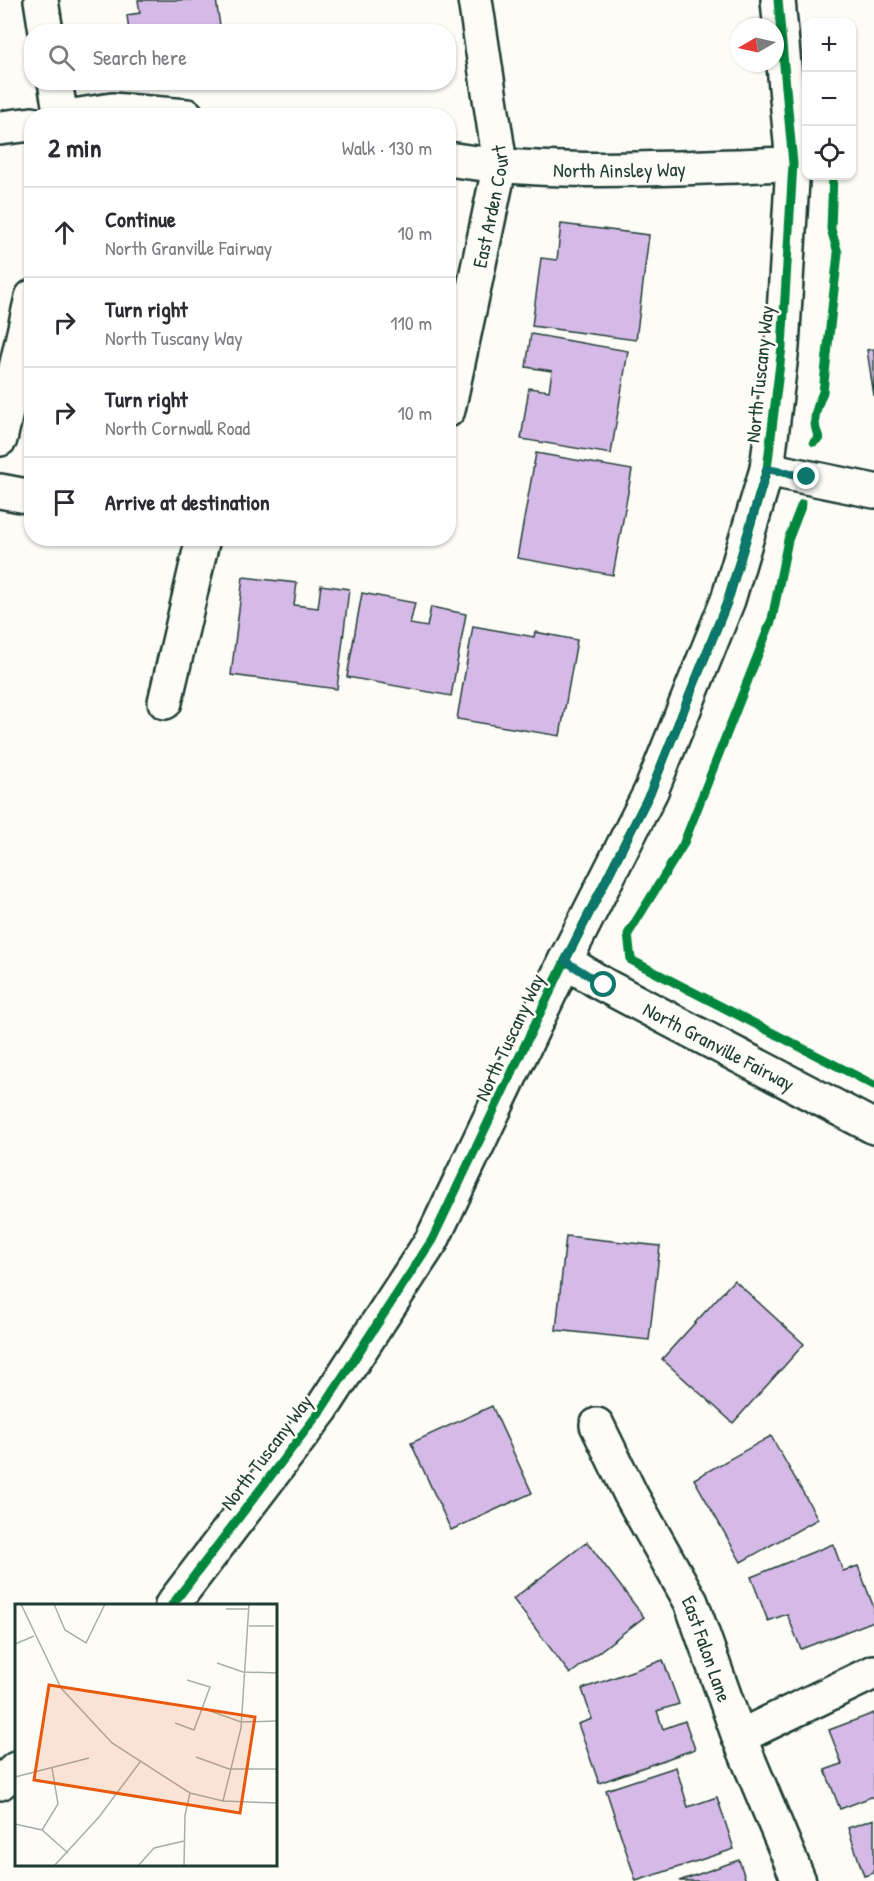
<!DOCTYPE html>
<html lang="en">
<head>
<meta charset="utf-8">
<style>
  :root { --surface:#fff; --page:#f2f2f3; --text:#2b2b33; --muted:#7c7c81; --line:#e1e1e2 }
  body { margin:0; font-family:"Patrick Hand",sans-serif; background:var(--page); color:var(--text) }
  .controls { position:absolute; right:18px; top:18px; display:grid; overflow:hidden; border-radius:12px; box-shadow:0 2px 4px #0004 }
  .controls button { width:54px; height:54px; display:grid; place-items:center; padding:0; border:0; border-bottom:2px solid var(--line); background:var(--surface); color:var(--text); font:30px sans-serif }
  .compass { position:absolute; left:730px; top:18px; width:54px; height:54px; border-radius:50%; background:var(--surface); box-shadow:0 2px 4px #0004; rotate:261deg }
  .stop { position:absolute; width:18px; height:18px; margin:-14px; border:4px solid #0f766e; border-radius:50%; background:#fff }
  .stop.end { background:#0f766e; border-color:#fff; box-shadow:0 2px 6px #0008 }
  .list { margin:0; padding:0; list-style:none }
  h2 { display:flex; justify-content:space-between; align-items:center; height:78px; margin:0; padding:0 24px; font-size:26px }
  h2 small { font-size:20px; font-weight:400; color:var(--muted) }
  .list li { display:grid; grid-template-columns:39px 1fr auto; gap:18px; align-items:center; box-sizing:border-box; height:90px; padding:0 24px; border-top:2px solid var(--line) }
  .list b { display:block; font-size:22px; white-space:nowrap }
  .list p { margin:0; font-size:20px; white-space:nowrap; color:var(--muted) }
  .list em { font-size:20px; font-style:normal; color:var(--muted) }
  .icon { flex:none; width:33px; height:33px; fill:none; stroke:currentColor; stroke-width:2; stroke-linecap:round; stroke-linejoin:round }
  .map { position:relative; flex:none; width:874px; height:1881px; overflow:hidden }
  .search { position:absolute; background:var(--surface); box-shadow:0 2px 4px #0004; left:24px; top:24px; width:432px; height:66px; display:flex; align-items:center; gap:15px; box-sizing:border-box; padding:0 21px; border-radius:24px; color:var(--muted); font-size:22px }
  .panel { position:absolute; background:var(--surface); box-shadow:0 2px 4px #0004; left:24px; top:108px; width:432px; height:438px; border-radius:24px }
  .map>svg:first-child { display:block }
</style>
</head>
<body>
<div class="map">
<svg width="874" height="1881" viewBox="0 0 874 1881">
  <rect width="100%" height="100%" fill="#fdfcf7"/>
  <filter id="ink" filterUnits="userSpaceOnUse"><feTurbulence type="fractalNoise" baseFrequency=".0167" numOctaves="2"/><feDisplacementMap in="SourceGraphic" scale="12" xChannelSelector="R" yChannelSelector="G"/><feConvolveMatrix kernelMatrix="1 2 1 2 8 2 1 2 1" color-interpolation-filters="sRGB"/></filter>
  <g filter="url(#ink)">
    <g fill="#d5bae8" stroke="#1f3d34" stroke-width="1.5">
      <polygon points="138,0 216,0 221,32 129,32 127,15 140,13"/>
      <polygon points="561,224 649,235 636,340 532,326 541,258 557,260"/>
      <polygon points="531,334 628,351 611,454 521,439 529,388 549,391 552,371 526,367"/>
      <polygon points="874,349 874,396 867,350"/>
      <polygon points="536,453 632,470 613,575 517,558"/>
      <polygon points="243,577 297,583 294,605 318,608 321,585 349,589 337,689 231,675"/>
      <polygon points="362,593 415,603 410,624 427,627 431,607 466,614 451,696 347,677"/>
      <polygon points="473,626 534,637 535,632 577,640 560,736 457,719"/>
      <polygon points="566,1236 660,1246 649,1340 556,1330"/>
      <polygon points="734,1280 804,1344 733,1423 662,1359"/>
      <polygon points="492,1406 532,1493 451,1530 411,1443"/>
      <polygon points="771,1436 818,1519 741,1562 694,1479"/>
      <polygon points="587,1542 644,1617 570,1674 513,1599"/>
      <polygon points="833,1544 843,1571 858,1566 874,1608 874,1621 801,1649 787,1614 768,1621 751,1577"/>
      <polygon points="663,1660 679,1704 657,1711 663,1729 685,1721 695,1749 599,1783 578,1724 592,1719 582,1689"/>
      <polygon points="874,1713 874,1796 840,1809 825,1770 842,1764 829,1730"/>
      <polygon points="676,1767 688,1807 717,1797 734,1849 636,1881 606,1790"/>
      <polygon points="874,1819 874,1873 864,1876 848,1828"/>
      <polygon points="739,1860 746,1881 679,1881"/>
    </g>
    <g fill="none" stroke-linecap="round" stroke-linejoin="round">
      <g stroke="#1f3d34" stroke-width="38">
        <g id="minor">
          <polyline points="41,0 46,32"/>
          <polyline points="55,82 61,116"/>
          <polyline points="73,116 112,110 187,116"/>
          <polyline points="0,128 32,124"/>
          <path id="s1" d="M448 159C560 177 680 167 793 164"/>
          <path id="s2" d="M448 410 500 164 475 0"/>
          <polyline points="0,439 32,297"/>
          <polyline points="767,469 874,491"/>
          <polyline points="0,491 32,497"/>
          <polyline points="165,702 203,538"/>
          <path id="s3" d="M565 961 604 985 874 1127"/>
          <path id="s4" d="M597 1425 631 1495 691 1602 739 1737 799 1881"/>
          <polyline points="172,1605 321,1410 432,1240 565,961 651,791 728,600 767,469 782,347 793,164 778,0"/>
          <polyline points="739,1737 874,1672"/>
          <polyline points="0,1783 16,1769"/>
        </g>
      </g>
      <use href="#minor" stroke="#fdfcf7" stroke-width="33"/>
      <g stroke="#fdfcf7" stroke-width="13">
        <g id="cycleway">
          <path d="M814 442 819 438C811 421 816 409 823 392L838 253 831 229 833 176"/>
          <polyline points="802,504 788,540 772,619 683,845 628,934 631,960 874,1085"/>
          <polyline points="172,1605 321,1410 432,1240 565,961 651,791 728,600 767,469 782,347 793,164 778,0"/>
        </g>
      </g>
      <use href="#cycleway" stroke="#00873e" stroke-width="9"/>
    </g>
  </g>
  <g fill="none" stroke-linecap="round" stroke-linejoin="round" filter="url(#ink)">
    <polyline stroke="#0f766e" stroke-width="8" points="604,985 565,961 651,791 728,600 767,469 807,477"/>
  </g>
  <g text-anchor="middle" dominant-baseline="central" stroke-width="5" stroke-linejoin="round" paint-order="stroke">
    <g font-size="20" fill="#1f3d34" stroke="#fdfcf7">
      <text stroke="none"><textPath href="#s1" startOffset="172">North Ainsley Way</textPath></text>
      <text stroke="none"><textPath href="#s2" startOffset="208">East Arden Court</textPath></text>
      <text transform="translate(759 374) rotate(-84)">North Tuscany Way</text>
      <text transform="translate(509 1037) rotate(-65)">North Tuscany Way</text>
      <text stroke="none"><textPath href="#s3" startOffset="176">North Granville Fairway</textPath></text>
      <text transform="translate(266 1452) rotate(-53)">North Tuscany Way</text>
      <text stroke="none"><textPath href="#s4" startOffset="250">East Falon Lane</textPath></text>
    </g>
  </g>
  <g transform="translate(15 1604)">
    <rect width="262" height="262" fill="#fdfcf7"/>
    <path fill="none" stroke="#a4b0a9" stroke-width="1.5" d="M6 0 46 84 97 139 175 189 208 197 263 199M39 0 50 26 71 39 90 0M211 5H234M234 22H259M0 40 19 32M202 59 228 68 262 69M187 104 226 118 261 117M160 119 179 126 195 83 172 76M181 153 214 165H261M0 173 74 154M208 197 226 124 234 0M0 220 27 226 53 249M27 226 43 200 37 164M39 262 84 213 125 158M123 262 139 244 169 237M169 262 170 211 175 189"/>
    <path fill="#e8590c" fill-opacity="0.15" stroke="#e8590c" stroke-width="3" d="M34 81 240 113 225 209 19 176Z"/>
    <rect width="262" height="262" fill="none" stroke="#1f3d34" stroke-width="3"/>
  </g>
</svg>
<div class="controls">
<button>+</button>
<button>−</button>
<button><svg class="icon" aria-label="locate" viewBox="0 0 24 24"><circle cx="12" cy="12" r="6"/><path d="M12 2v4M12 18v4M2 12h4M18 12h4"/></svg></button>
</div>
<svg class="compass" viewBox="-18 -18 36 36"><path d="M0-13l5 13h-10z" fill="#e53935"/><path d="M0 13l5-13h-10z" fill="#7c7c81"/></svg>
<div class="stop" style="left:604px;top:985px"></div>
<div class="stop end" style="left:807px;top:477px"></div>
<div class="search"><svg class="icon" aria-label="search" viewBox="0 0 24 24"><circle cx="10" cy="10" r="6"/><path d="M15 15l6 6"/></svg>Search here</div>
<section class="panel">
<h2>2 min<small>Walk · 130 m</small></h2>
<ul class="list">
<li><svg class="icon" aria-label="ahead" viewBox="0 0 24 24"><path d="M12 20V5M6 11l6-6 6 6"/></svg><div><b>Continue</b><p>North Granville Fairway</p></div><em>10 m</em></li>
<li><svg class="icon" aria-label="right" viewBox="0 0 24 24"><path d="M7 20v-9h11M14 6l5 5-5 5"/></svg><div><b>Turn right</b><p>North Tuscany Way</p></div><em>110 m</em></li>
<li><svg class="icon" aria-label="right" viewBox="0 0 24 24"><path d="M7 20v-9h11M14 6l5 5-5 5"/></svg><div><b>Turn right</b><p>North Cornwall Road</p></div><em>10 m</em></li>
<li><svg class="icon" aria-label="arrive" viewBox="0 0 24 24"><path d="M6 21V4h12l-3 4 3 4H6"/></svg><div><b>Arrive at destination</b></div></li>
</ul>
</section>
</div>
</body>
</html>
